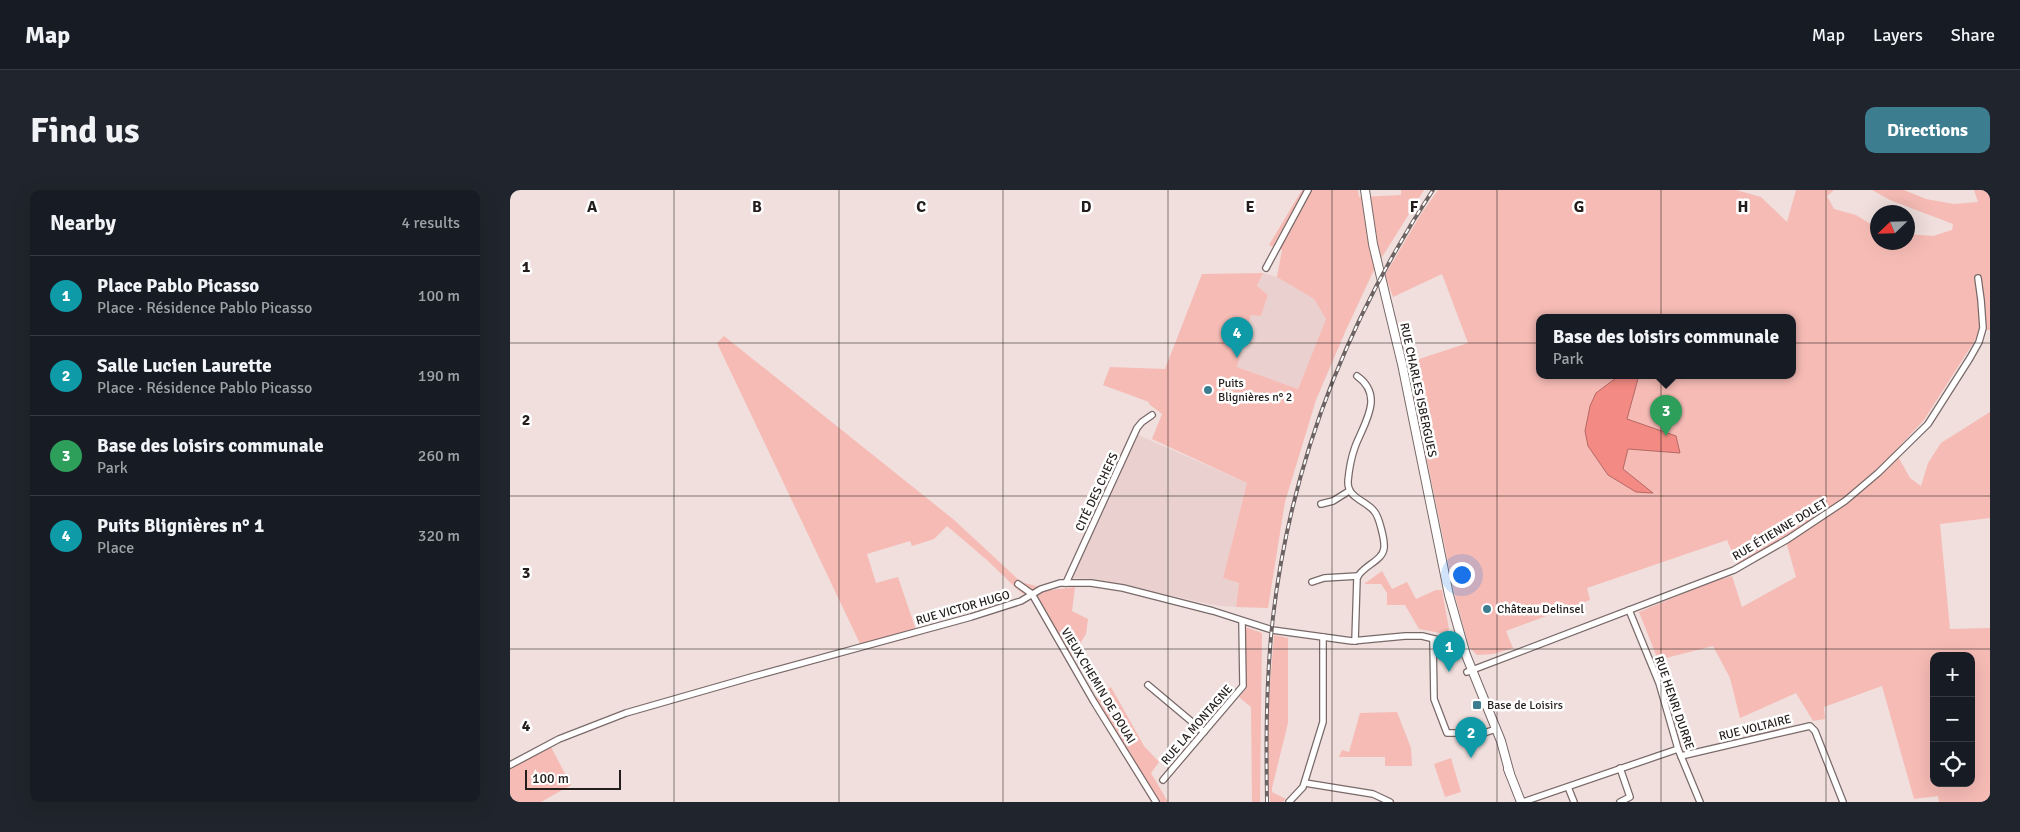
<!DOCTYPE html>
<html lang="en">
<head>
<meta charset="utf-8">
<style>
  :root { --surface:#171b24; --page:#20242c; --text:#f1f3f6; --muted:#9ea1a6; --line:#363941; --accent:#3d7d90 }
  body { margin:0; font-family:Signika,sans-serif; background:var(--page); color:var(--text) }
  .controls { position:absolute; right:15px; bottom:15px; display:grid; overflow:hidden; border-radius:10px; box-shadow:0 5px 20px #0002 }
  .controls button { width:45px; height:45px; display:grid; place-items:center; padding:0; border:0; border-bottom:1px solid var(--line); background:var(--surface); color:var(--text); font:25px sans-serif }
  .compass { position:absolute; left:1360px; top:15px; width:45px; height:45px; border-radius:50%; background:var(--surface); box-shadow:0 5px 20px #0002; rotate:247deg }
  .scale { position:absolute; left:15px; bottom:12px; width:96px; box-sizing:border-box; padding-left:5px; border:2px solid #231d1c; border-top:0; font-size:14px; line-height:18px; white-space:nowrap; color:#231d1c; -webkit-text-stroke:4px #fff; paint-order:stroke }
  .you { position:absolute; left:951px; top:384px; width:18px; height:18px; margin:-12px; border:4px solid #fff; border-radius:50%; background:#1a73e8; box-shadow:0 0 0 8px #1a73e833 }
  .badge { display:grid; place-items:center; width:32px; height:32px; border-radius:50%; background:var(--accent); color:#fff; font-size:16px; font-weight:700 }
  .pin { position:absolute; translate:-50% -41px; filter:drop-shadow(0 1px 2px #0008) }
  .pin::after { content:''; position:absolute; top:26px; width:18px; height:15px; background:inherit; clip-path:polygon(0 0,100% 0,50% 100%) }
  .popup { position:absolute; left:1026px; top:124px; width:260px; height:65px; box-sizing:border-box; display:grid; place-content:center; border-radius:10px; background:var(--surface); filter:drop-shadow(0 1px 4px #0005); font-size:16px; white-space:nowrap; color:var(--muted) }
  .popup b { font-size:19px; color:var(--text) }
  .popup::after { content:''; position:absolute; left:50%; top:100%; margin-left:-10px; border:10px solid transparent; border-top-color:var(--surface) }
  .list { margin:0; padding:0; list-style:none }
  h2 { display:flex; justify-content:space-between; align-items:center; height:65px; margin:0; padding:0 20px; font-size:21px }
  h2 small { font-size:16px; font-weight:400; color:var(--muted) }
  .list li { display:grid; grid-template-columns:32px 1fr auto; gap:15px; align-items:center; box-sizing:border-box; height:80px; padding:0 20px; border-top:1px solid var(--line) }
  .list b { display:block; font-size:19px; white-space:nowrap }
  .list p { margin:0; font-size:16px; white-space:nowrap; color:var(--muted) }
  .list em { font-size:16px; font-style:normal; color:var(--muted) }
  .icon { flex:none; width:28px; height:28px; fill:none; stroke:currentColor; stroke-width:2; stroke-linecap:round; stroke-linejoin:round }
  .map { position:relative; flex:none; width:1480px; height:612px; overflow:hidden; border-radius:10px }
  header { display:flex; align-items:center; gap:30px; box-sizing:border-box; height:70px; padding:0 25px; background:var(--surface); border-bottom:1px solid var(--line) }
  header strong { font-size:24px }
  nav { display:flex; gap:28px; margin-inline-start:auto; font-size:18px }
  .intro { display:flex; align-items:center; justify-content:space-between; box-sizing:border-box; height:120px; padding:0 30px }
  h1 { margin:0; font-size:35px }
  .button { padding:12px 22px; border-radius:10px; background:var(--accent); color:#fff; font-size:18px; font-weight:700 }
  main { display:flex; gap:30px; padding:0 30px }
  aside { flex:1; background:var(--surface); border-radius:10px; box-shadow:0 5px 20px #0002 }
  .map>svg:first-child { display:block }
</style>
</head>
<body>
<header>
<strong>Map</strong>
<nav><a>Map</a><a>Layers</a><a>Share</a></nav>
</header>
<div class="intro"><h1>Find us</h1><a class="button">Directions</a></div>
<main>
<aside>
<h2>Nearby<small>4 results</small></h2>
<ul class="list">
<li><span class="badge" style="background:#0f9aa8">1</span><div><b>Place Pablo Picasso</b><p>Place · Résidence Pablo Picasso</p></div><em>100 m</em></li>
<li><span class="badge" style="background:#0f9aa8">2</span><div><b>Salle Lucien Laurette</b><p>Place · Résidence Pablo Picasso</p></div><em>190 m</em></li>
<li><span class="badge" style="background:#2e9e5b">3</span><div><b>Base des loisirs communale</b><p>Park</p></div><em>260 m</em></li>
<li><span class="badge" style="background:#0f9aa8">4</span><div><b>Puits Blignières n° 1</b><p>Place</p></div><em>320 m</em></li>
</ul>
</aside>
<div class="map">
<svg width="1480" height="612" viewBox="0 0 1480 612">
  <rect width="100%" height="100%" fill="#f0dfdd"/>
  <g fill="#ead0ce">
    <polygon points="753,83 767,87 804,109 816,129 788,199 727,177 741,124 751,126 758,105 747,96"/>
    <polygon points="626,244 737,293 713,388 729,393 726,417 709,416 583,389 561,388"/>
  </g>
  <g fill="#f6bbb5" fill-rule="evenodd">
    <polygon points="792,0 848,0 849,7 891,5 891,0 914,0 864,80 836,140 806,210 775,312 758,418 726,417 729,393 713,388 737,293 642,249 652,224 639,214 639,212 593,195 600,177 655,179 692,84 753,83 747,96 758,105 751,126 741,125 727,177 788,199 816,129 804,109 767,87 772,60 759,55"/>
    <path d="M928 0H1226L1251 7 1277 32 1286 0H1324L1317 6 1324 19 1346 25 1367 38 1368 52H1398V44L1423 46 1442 40 1443 34 1380 10 1362 0H1394L1416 9 1444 14 1468 12 1464 0H1480V140H1469L1467 147 1414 230 1385 261 1400 288 1411 296 1418 273 1431 253 1480 222V328L1430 334 1440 439 1480 438V608L1478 612H1429L1428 606 1404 609 1372 496 1314 517 1315 529 1303 531 1286 503 1230 528 1220 488 1203 456 1148 470 1129 422 1201 392 1222 386 1232 417 1286 387 1275 348 1227 374 1217 350 1077 398 1080 410 996 441 1003 458 983 464 967 465 959 457 945 406 897 173 958 153 932 84 883 107 875 85 911 24ZM1030 127H1282V185H1030ZM1424 466H1461V593H1424Z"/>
    <polygon points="214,146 443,329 511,392 541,400 565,397 562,421 578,429 576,444 558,472 526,414 507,399 478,371 437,336 424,349 402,356 400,351 357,364 366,393 388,387 408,446 353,460 207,153"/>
    <polygon points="872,381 882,399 897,392 906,409 926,400 932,400 939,439 936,444 909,439 895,415 877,415 877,403 871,394 854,394"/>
    <polygon points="735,437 752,443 750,612 742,612 741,517 729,507 736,499 734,445"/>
    <polygon points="764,445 778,448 778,533 762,598 762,602 776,609 773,612 760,612 756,544"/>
    <polygon points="601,497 634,556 649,572 641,583 658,612 641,612 581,511"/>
    <polygon points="887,522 901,558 902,576 875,576 875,567 829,567 832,560 839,562 850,523"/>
    <polygon points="41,557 61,595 31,612 0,612 0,579"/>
    <polygon points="941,568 951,602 935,607 924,574"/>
  </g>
  <polygon fill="#f38a83" stroke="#b56964" points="1110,185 1129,185 1117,229 1166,246 1170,263 1118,259 1113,279 1143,303 1126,302 1098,285 1078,256 1075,241 1080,216 1086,203"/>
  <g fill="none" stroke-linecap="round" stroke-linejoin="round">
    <g stroke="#796a69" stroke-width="8">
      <g id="minor">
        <polyline points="756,78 798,0"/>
        <polyline points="811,314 823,311 839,301"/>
        <polyline points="802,392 814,388 848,386"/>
        <polyline points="556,393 627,238 632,232 642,225"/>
        <polyline points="508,394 522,404 584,512 646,612"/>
        <polyline points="1119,420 1149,493 1168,559 1190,612"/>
        <polyline points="923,449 924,509 937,543 974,543 986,539"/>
        <path d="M845 451 847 388C852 376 873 371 874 358 875 351 869 326 864 321 855 310 837 308 838 291 839 280 841 268 845 257 854 233 875 206 847 186"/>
        <polyline points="957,482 1224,380 1278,349 1335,311 1368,283 1418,234 1460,168 1469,152 1473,138 1471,110 1468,88"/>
        <polyline points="638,495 694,542"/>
        <polyline points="1171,566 1300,536 1305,541 1333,612"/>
        <polyline points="0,575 49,549 116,523 245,486 461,427 511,411 531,399 550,393 581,393 613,398 703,421 762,440 842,451 895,446 912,446 937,452 952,450"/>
        <polyline points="653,590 733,496 732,431"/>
        <polyline points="795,593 863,604 880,612"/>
        <polyline points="1058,597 1064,612"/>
        <polyline points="779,612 793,597 813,532 813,447"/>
        <polyline points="1013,612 1168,559"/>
        <polyline points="1110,612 1120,607 1110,578"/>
      </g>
    </g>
    <g stroke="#796a69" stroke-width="10">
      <g id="secondary">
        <polyline points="855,0 863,54 892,174 939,405 956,465 991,551 1000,584"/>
        <polyline points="998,579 1011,612"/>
      </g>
    </g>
    <use href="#minor" stroke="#fff" stroke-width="5.5"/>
    <use href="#secondary" stroke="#fff" stroke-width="8"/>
    <g stroke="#6d6362" stroke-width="4">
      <path id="rail" d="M757 612C756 550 756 489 763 427 781 273 838 129 923 0"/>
    </g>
    <use href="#rail" stroke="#fff" stroke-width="2" stroke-dasharray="5.5" stroke-linecap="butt"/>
  </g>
  <path fill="none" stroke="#231d1c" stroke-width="1" stroke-opacity="0.55" d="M164 0V612M329 0V612M493 0V612M658 0V612M822 0V612M987 0V612M1151 0V612M1316 0V612M0 153H1480M0 306H1480M0 459H1480"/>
  <g fill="#3d7d90" stroke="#fff" stroke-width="2">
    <circle cx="698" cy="200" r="5"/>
    <circle cx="977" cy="419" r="5"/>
    <rect x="962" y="510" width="10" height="10" rx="2.5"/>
  </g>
  <g text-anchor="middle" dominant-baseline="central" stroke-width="5" stroke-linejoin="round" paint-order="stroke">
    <g font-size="12" fill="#231d1c" stroke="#fff" text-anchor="start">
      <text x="708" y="193">Puits<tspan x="708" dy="14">Blignières n° 2</tspan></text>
      <text x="987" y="419">Château Delinsel</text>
      <text x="977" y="515">Base de Loisirs</text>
    </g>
    <g font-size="12" fill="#231d1c" stroke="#fff">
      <text transform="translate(908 200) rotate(78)">RUE CHARLES ISBERGUES</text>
      <text transform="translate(587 302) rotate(-65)">CITÉ DES CHEFS</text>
      <text transform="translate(1270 340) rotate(-31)">RUE ÉTIENNE DOLET</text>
      <text transform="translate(453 418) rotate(-16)">RUE VICTOR HUGO</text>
      <text transform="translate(588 496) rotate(59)">VIEUX CHEMIN DE DOUAI</text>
      <text transform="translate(1164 513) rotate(71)">RUE HENRI DURRE</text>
      <text transform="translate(687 535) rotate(-49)">RUE LA MONTAGNE</text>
      <text transform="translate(1245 538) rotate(-14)">RUE VOLTAIRE</text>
    </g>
  </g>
  <g font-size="16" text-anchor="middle" font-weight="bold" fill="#231d1c" stroke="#fff" stroke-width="5" stroke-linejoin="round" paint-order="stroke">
    <text x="82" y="22">A</text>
    <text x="247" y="22">B</text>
    <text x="411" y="22">C</text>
    <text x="576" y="22">D</text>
    <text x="740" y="22">E</text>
    <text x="904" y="22">F</text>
    <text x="1069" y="22">G</text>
    <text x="1233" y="22">H</text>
    <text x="16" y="82">1</text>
    <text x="16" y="235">2</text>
    <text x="16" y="388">3</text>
    <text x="16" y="541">4</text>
  </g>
</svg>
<div class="controls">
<button>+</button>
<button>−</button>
<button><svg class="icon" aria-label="locate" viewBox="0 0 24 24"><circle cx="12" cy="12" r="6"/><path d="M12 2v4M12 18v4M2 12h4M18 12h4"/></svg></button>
</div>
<svg class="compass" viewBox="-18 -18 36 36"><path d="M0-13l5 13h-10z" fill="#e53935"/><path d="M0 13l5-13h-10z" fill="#9ea1a6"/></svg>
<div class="scale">100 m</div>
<div class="you"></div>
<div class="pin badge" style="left:939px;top:482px;background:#0f9aa8">1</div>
<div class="pin badge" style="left:961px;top:568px;background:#0f9aa8">2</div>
<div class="pin badge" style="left:1156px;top:246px;background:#2e9e5b">3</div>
<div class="popup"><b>Base des loisirs communale</b>Park</div>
<div class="pin badge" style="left:727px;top:168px;background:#0f9aa8">4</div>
</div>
</main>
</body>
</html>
